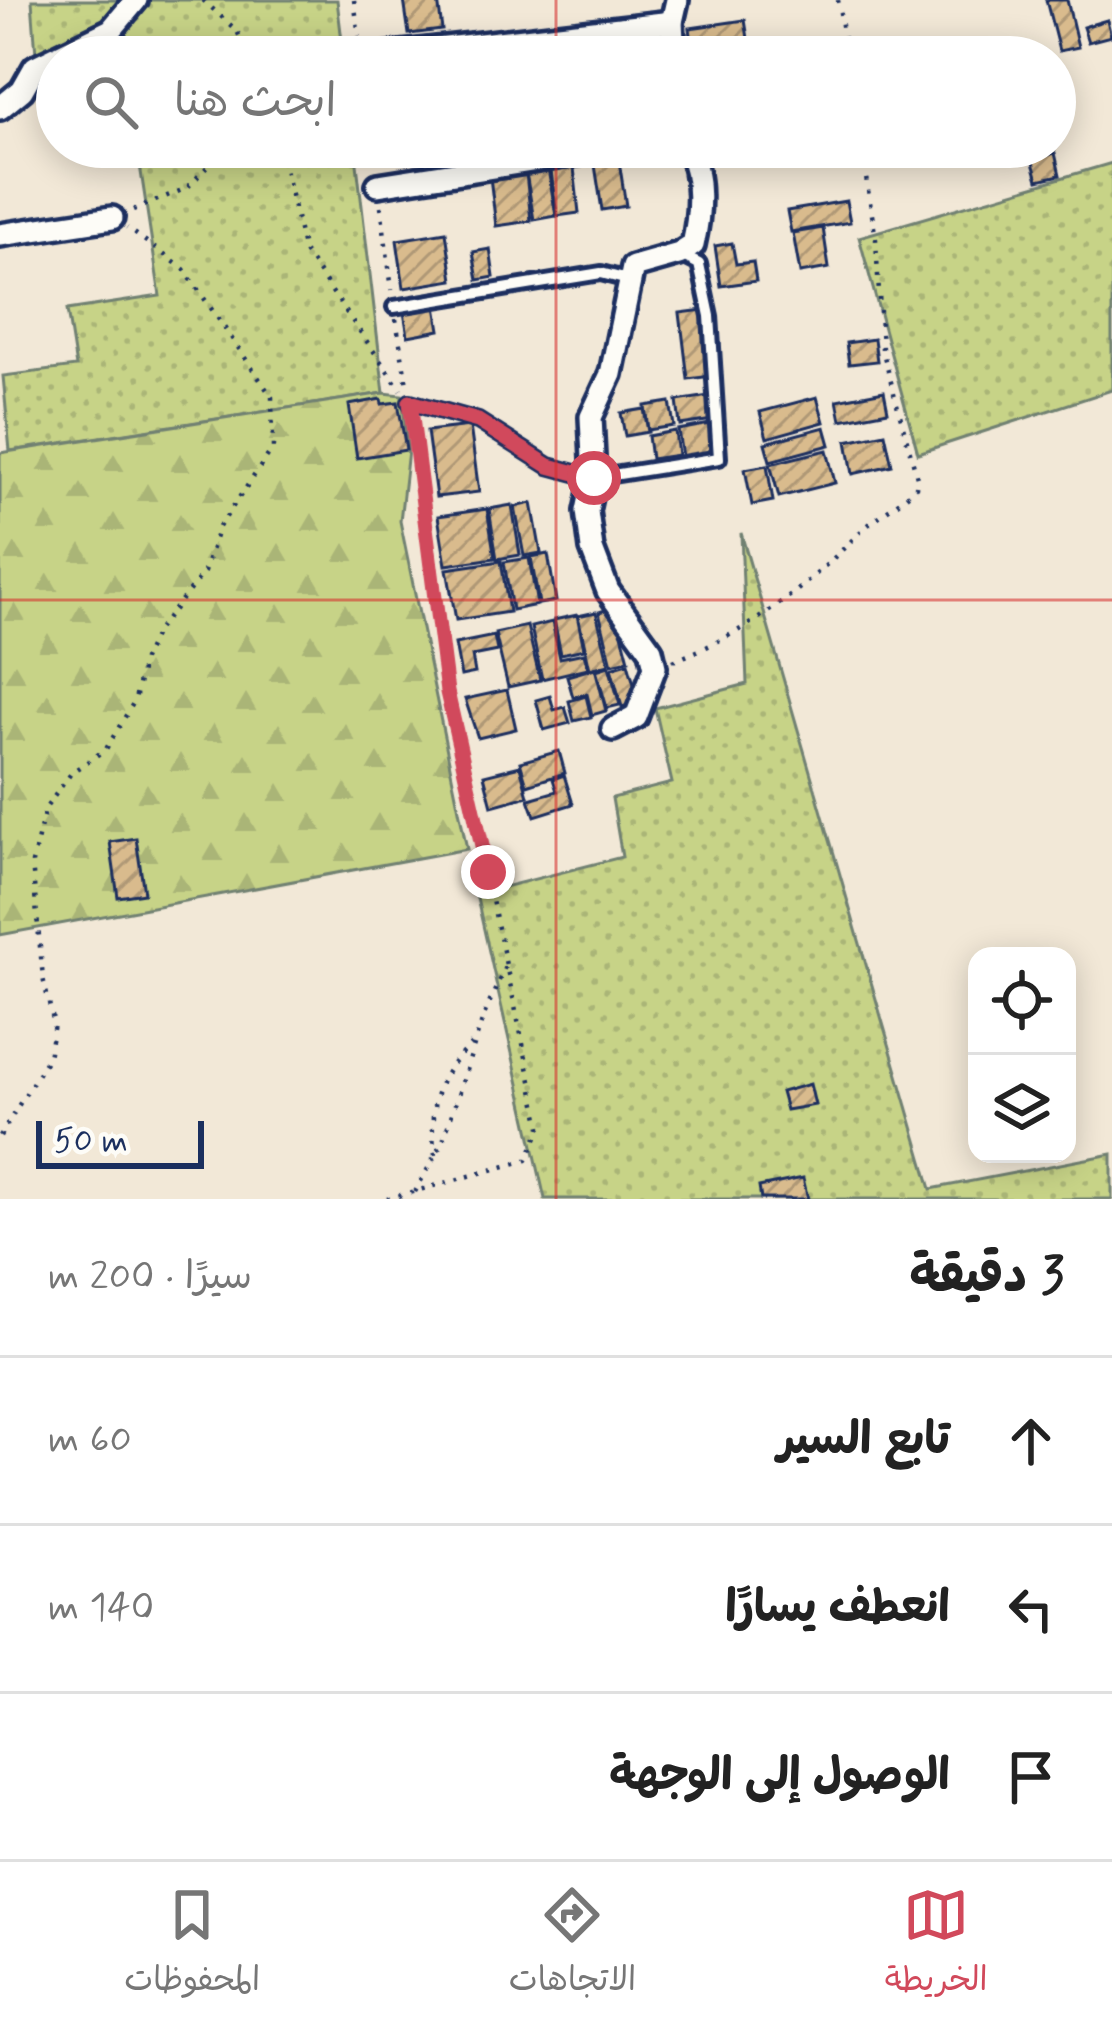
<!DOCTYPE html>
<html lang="ar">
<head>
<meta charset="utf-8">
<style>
  :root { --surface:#fff; --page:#f6f6f6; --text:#222; --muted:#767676; --line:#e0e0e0; --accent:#d1495b }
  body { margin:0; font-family:Mynerve,"Playpen Sans Arabic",sans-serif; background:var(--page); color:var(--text); direction:rtl }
  .controls { position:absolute; right:36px; bottom:36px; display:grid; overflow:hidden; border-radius:24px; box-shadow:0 6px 30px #0003 }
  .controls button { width:108px; height:108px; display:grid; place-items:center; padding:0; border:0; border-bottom:3px solid var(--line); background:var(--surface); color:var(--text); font:60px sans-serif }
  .scale { position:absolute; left:36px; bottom:30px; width:168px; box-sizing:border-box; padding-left:12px; border:6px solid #1b2f5e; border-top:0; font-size:33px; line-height:42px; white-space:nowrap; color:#1b2f5e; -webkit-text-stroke:9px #fdfcf7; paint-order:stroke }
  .stop { position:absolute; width:36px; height:36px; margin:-27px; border:9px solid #d1495b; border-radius:50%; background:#fff }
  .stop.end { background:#d1495b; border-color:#fff; box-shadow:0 3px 12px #0008 }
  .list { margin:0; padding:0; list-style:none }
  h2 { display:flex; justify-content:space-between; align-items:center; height:156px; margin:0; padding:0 48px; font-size:51px }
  h2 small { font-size:39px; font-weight:400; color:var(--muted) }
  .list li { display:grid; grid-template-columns:78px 1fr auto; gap:36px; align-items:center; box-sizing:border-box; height:168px; padding:0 48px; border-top:3px solid var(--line) }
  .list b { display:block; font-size:45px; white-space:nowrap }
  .list em { font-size:39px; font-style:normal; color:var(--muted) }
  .icon { flex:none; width:66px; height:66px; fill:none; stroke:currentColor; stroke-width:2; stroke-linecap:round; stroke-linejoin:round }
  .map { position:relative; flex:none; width:1112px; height:1199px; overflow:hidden; direction:ltr }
  .search { position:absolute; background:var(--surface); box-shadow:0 6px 30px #0003; left:36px; right:36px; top:36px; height:132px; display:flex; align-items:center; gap:30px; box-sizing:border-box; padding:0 42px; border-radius:66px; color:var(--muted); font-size:45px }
  .sheet { height:660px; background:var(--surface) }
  nav { display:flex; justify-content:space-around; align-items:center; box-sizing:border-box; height:168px; border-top:3px solid var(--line); background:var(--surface); font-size:33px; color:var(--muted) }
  nav a { display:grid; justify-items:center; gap:6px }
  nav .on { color:var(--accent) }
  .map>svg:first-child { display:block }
</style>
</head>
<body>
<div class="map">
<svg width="1112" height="1199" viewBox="0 0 1112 1199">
  <defs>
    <pattern id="grass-dots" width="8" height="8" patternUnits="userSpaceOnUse" patternTransform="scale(3)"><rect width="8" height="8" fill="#c7d387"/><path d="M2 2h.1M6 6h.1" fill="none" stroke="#aab577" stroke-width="1.8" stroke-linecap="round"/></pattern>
    <pattern id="forest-firs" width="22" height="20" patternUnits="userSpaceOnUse" patternTransform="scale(3)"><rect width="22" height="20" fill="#c7d387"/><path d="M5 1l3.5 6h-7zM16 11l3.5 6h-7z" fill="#aab577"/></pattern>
    <pattern id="building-hatch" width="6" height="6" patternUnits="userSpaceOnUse" patternTransform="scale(3)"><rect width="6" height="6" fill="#d9bb8d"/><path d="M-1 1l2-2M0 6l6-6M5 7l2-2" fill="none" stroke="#af9876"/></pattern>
  </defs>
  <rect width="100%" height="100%" fill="#f2e8d7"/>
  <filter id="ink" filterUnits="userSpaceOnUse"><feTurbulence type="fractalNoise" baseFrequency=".00833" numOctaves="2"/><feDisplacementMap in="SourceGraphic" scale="24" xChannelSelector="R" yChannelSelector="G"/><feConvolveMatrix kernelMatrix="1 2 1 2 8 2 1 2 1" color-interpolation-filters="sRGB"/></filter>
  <g filter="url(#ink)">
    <g fill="url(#grass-dots)" stroke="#718172" stroke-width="3">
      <polygon points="32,0 337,0 344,57 57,57 57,106 40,109"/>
      <polygon points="210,147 355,147 384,393 10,451 3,376 76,367 67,310 160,296 140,165"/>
      <polygon points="1112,163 1112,390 918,453 859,237"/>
      <polygon points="741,533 931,1189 1112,1154 1112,1199 545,1199 476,894 622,857 612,798 672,783 655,708 747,684"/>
    </g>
    <polygon fill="url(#forest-firs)" stroke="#718172" stroke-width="3" points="384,393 402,395 408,450 400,521 467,849 0,935 0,453"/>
    <g fill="url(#building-hatch)" stroke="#1b2f5e" stroke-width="3">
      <polygon points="404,0 438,0 442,30 409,34"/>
      <polygon points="1046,0 1067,0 1078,47 1059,51"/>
      <polygon points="745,20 751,57 694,57 690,28"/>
      <polygon points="1107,20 1111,36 1088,42 1083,27"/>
      <polygon points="1055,153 1060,175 1038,180 1032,159"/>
      <polygon points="619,161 626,206 602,210 595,165"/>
      <polygon points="574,168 579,213 557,216 551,171"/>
      <polygon points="548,169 556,216 534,220 526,173"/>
      <polygon points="526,173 531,221 496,226 490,177"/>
      <polygon points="846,201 850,222 791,232 787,211"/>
      <polygon points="823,228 829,268 800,273 793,233"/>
      <polygon points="446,232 453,280 404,288 397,240"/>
      <polygon points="732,243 736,264 753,262 756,281 721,286 715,246"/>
      <polygon points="490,249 494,277 478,280 473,252"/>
      <polygon points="436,306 440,330 408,336 404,312"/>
      <polygon points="704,310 712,376 688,379 680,313"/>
      <polygon points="874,339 877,361 849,364 846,343"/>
      <polygon points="884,391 888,411 841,420 837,400"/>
      <polygon points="709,396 713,420 680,425 677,401"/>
      <polygon points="817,397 824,422 767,438 760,412"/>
      <polygon points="381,399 382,404 398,402 406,450 357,458 349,405"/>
      <polygon points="670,402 674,426 648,430 645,406"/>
      <polygon points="644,409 648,432 625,436 621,413"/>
      <polygon points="710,424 714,451 682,457 678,430"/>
      <polygon points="470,426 479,492 436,497 427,431"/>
      <polygon points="825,427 830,445 770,461 765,443"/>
      <polygon points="675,431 678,455 651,459 648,436"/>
      <polygon points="885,433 892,465 853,474 847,441"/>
      <polygon points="827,450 835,483 779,497 770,464"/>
      <polygon points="767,465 773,501 752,505 745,469"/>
      <polygon points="532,503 541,553 524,556 515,507"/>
      <polygon points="512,505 520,555 497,559 489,509"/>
      <polygon points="487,509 495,558 446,565 438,516"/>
      <polygon points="548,554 556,601 539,604 531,557"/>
      <polygon points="529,558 537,605 512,610 504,562"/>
      <polygon points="501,561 509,612 456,620 447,569"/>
      <polygon points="615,607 629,660 612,664 599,612"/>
      <polygon points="596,612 609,664 590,669 578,616"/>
      <polygon points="577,615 584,649 561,654 554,620"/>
      <polygon points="552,622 560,658 584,653 588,668 542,679 531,627"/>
      <polygon points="527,626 540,680 508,687 495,633"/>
      <polygon points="494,636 497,651 472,656 475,673 461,676 455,644"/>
      <polygon points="628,663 639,702 622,707 611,668"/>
      <polygon points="609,666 620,705 607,708 596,670"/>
      <polygon points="595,668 606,711 592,715 587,694 573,697 567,676"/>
      <polygon points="507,690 516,729 478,738 465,699"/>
      <polygon points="550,696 554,710 565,707 570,723 544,730 536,700"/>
      <polygon points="586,696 591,717 574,721 569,701"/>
      <polygon points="559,751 565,773 527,785 520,762"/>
      <polygon points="520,766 528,796 492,806 484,775"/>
      <polygon points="564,775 573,804 535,816 529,799 557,791 553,779"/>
      <polygon points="136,838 144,893 118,897 110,842"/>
      <polygon points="810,1084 815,1105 786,1110 781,1092"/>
      <polygon points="803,1178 808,1199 761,1199 759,1187"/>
    </g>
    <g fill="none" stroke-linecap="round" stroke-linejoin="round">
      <g stroke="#1b2f5e" stroke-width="20">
        <g id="lane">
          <polyline points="394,307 601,273 628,280"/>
          <polyline points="410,402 478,421 549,466 594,478 719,458 710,316 699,264 679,254"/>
        </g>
      </g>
      <g stroke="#1b2f5e" stroke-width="30">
        <g id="street">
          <polyline points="367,57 672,22"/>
          <polyline points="674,57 672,22 677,0"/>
          <polyline points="0,108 22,90 35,67 111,30 136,0"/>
          <polyline points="378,185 621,147"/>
          <polyline points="0,235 112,218"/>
          <path d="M613 729 636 717 655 667 651 650 608 591 592 549 587 511 594 478 591 417 611 374 633 267 679 254 693 245C700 215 703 176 688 147"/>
        </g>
      </g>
      <g stroke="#1b2f5e" stroke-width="4.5" stroke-dasharray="3 9" stroke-linecap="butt">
        <polyline points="203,0 237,31 249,57"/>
        <polyline points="354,0 359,36"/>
        <polyline points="838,0 847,57"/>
        <polyline points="280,147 304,252 401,390"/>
        <polyline points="373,147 375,165"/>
        <polyline points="381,206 392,290"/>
        <polyline points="133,210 187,188 226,147"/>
        <polyline points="396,319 407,385"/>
        <path d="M673 661C751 631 800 593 857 535 875 517 898 505 916 487L917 477 882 349 876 239 861 147"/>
        <polyline points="0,1136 48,1057 54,1024 43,978 32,863 45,809 72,772 106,749 135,700 143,660 156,632 204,572 219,527 273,448 272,397 184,269 127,228"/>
        <path d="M435 1155C428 1101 436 1075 477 1039"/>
        <polyline points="415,1192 443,1141 483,1018 506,964"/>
        <polyline points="387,1199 527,1160 541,1127 447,692 412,420"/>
      </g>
      <use href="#lane" stroke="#fdfcf7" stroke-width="10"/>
      <use href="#street" stroke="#fdfcf7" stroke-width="21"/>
    </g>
  </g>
  <g fill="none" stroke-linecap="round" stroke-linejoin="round" filter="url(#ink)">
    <polyline stroke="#d1495b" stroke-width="15" points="488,872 447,692 410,402 478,421 549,466 594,478"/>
  </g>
  <path fill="none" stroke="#d62828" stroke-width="3" stroke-opacity="0.55" d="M556 0V57M556 147V1199M0 600H1112"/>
</svg>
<div class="controls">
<button><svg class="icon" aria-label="locate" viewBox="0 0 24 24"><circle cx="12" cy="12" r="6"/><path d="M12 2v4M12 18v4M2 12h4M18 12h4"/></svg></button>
<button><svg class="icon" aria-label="layers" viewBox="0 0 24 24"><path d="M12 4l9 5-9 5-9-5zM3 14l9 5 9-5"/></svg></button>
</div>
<div class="scale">50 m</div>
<div class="stop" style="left:594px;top:478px"></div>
<div class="stop end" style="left:488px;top:872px"></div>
<div class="search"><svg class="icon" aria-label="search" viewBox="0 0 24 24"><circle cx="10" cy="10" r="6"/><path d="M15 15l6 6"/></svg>ابحث هنا</div>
</div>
<section class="sheet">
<h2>3 دقيقة<small>سيرًا · 200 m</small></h2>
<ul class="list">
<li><svg class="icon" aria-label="ahead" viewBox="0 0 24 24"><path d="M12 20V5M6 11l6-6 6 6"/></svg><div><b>تابع السير</b></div><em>60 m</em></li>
<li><svg class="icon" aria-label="left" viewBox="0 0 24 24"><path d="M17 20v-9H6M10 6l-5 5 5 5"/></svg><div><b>انعطف يسارًا</b></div><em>140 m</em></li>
<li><svg class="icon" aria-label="arrive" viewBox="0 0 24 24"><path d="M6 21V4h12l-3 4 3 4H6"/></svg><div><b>الوصول إلى الوجهة</b></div></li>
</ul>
</section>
<nav>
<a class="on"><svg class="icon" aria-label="map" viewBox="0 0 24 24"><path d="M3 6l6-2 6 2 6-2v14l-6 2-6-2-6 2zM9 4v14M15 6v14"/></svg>الخريطة</a>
<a><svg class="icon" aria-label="directions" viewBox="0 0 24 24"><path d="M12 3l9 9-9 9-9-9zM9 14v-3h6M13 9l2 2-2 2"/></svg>الاتجاهات</a>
<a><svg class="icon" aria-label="saved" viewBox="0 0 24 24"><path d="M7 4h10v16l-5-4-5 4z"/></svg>المحفوظات</a>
</nav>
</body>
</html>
